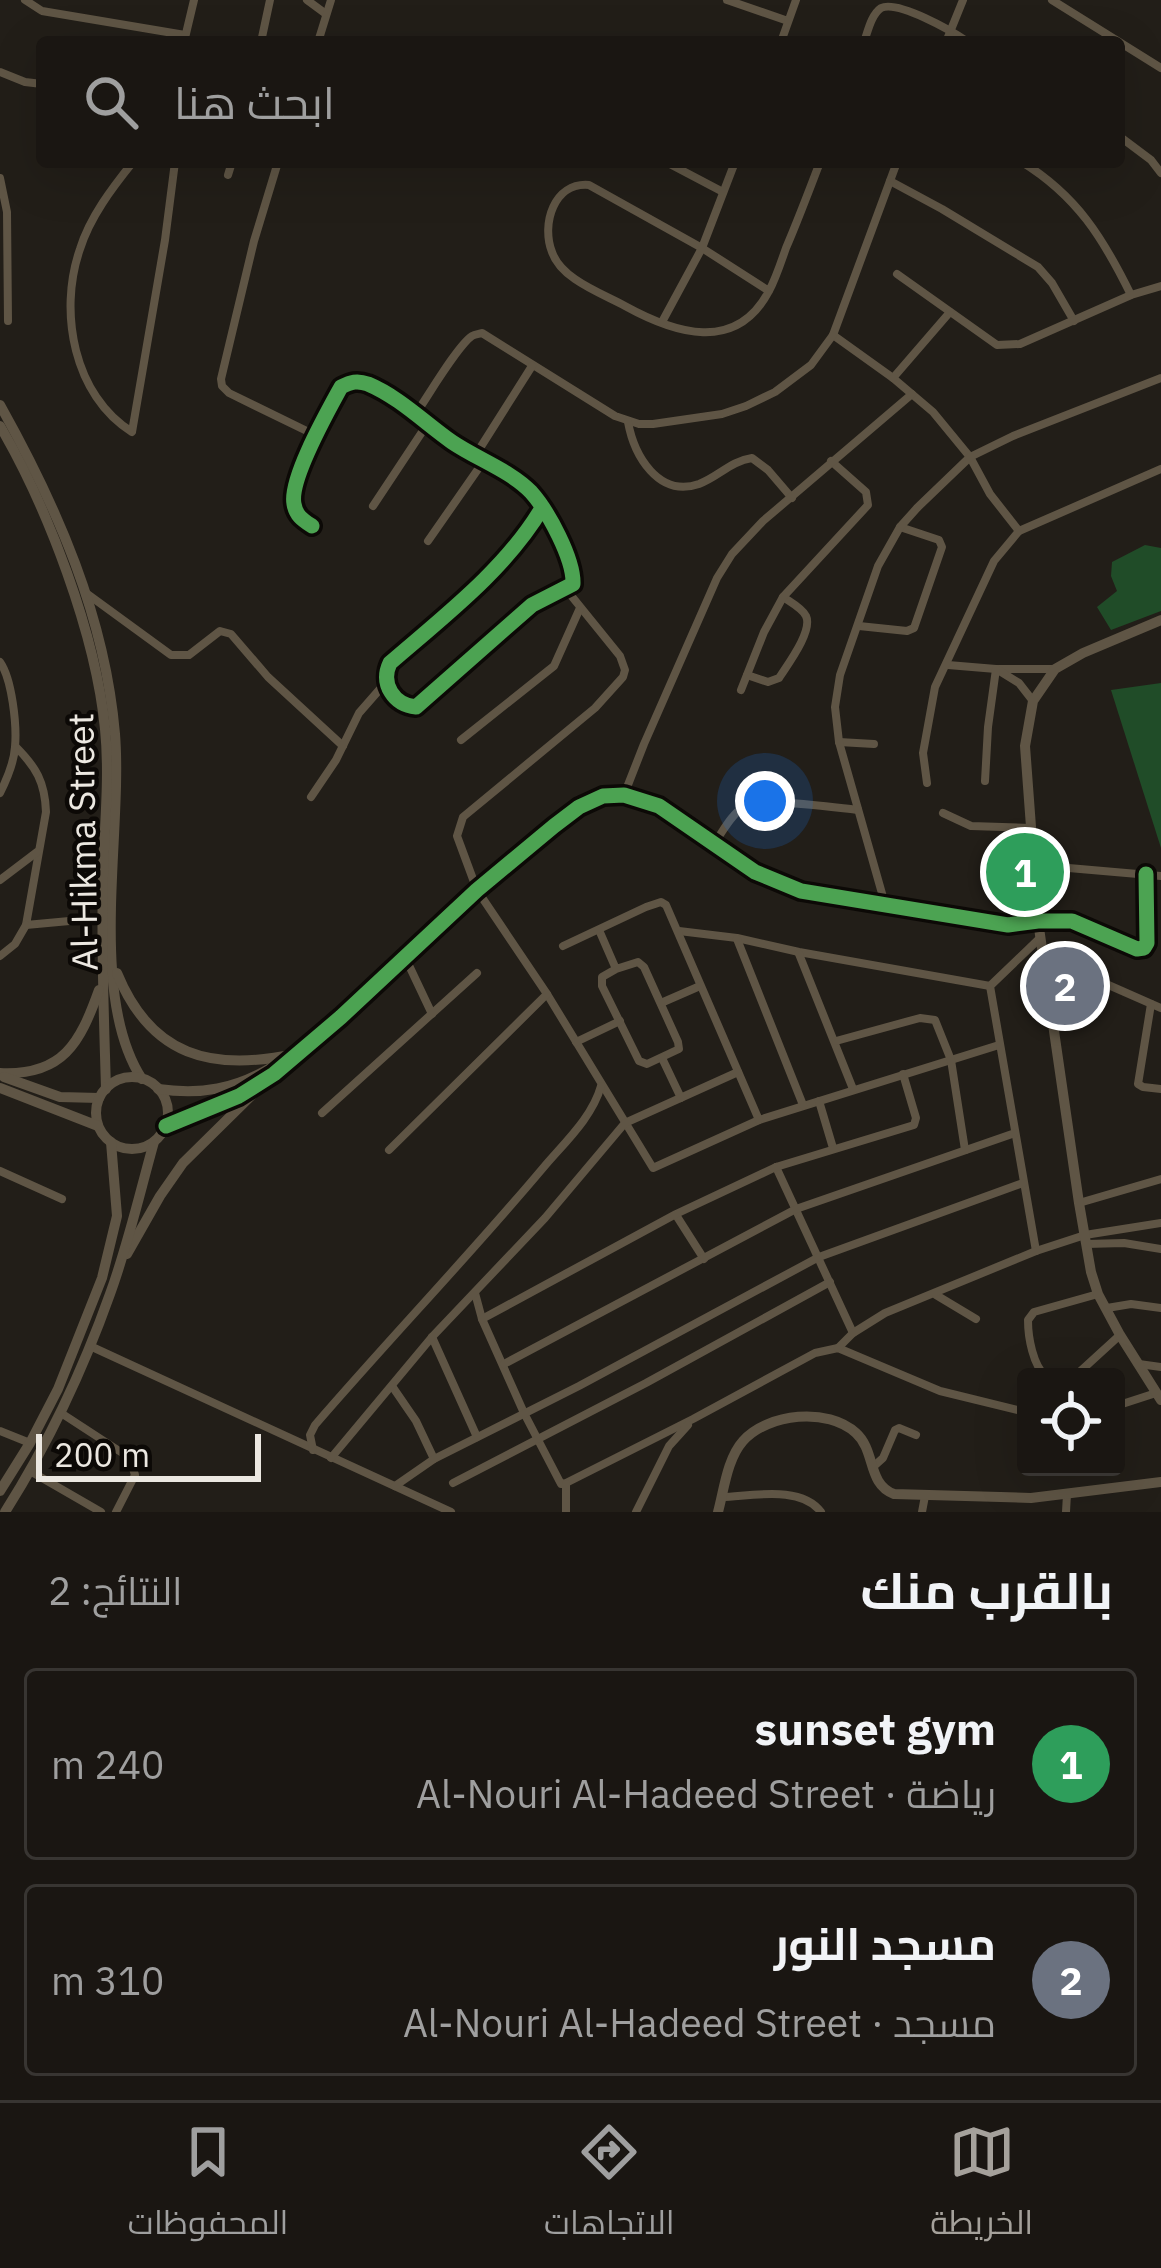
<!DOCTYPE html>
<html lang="ar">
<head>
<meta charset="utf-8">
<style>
  :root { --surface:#1a1612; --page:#231f1b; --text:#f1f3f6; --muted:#9f9f9f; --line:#383532; --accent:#a5a19b }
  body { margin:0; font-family:"IBM Plex Sans",Cairo,sans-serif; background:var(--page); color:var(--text); direction:rtl }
  .controls { position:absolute; right:36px; bottom:36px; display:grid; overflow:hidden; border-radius:12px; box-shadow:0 12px 48px #0002 }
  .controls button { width:108px; height:108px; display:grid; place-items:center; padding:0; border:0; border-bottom:3px solid var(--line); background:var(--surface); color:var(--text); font:60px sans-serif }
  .scale { position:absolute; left:36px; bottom:30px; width:225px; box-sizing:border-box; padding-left:12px; border:6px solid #ece8e1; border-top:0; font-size:33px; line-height:42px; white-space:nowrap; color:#ece8e1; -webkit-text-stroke:9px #0c0906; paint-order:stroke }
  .you { position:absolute; left:765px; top:801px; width:42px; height:42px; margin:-30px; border:9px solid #fff; border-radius:50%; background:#1a73e8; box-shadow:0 0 0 18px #1a73e833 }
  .badge { display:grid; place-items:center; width:78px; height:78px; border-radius:50%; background:var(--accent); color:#fff; font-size:39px; font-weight:700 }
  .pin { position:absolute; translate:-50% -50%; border:6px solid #fff; box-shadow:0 3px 12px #0006 }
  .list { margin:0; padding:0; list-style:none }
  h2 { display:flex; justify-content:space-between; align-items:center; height:156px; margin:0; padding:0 48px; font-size:51px }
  h2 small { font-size:39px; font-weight:400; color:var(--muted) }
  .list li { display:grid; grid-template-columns:78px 1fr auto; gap:36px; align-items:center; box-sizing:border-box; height:192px; margin:0 24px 24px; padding:0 24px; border:3px solid var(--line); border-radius:12px }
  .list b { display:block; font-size:45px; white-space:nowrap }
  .list p { margin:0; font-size:39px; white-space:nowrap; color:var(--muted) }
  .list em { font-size:39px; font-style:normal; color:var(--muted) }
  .icon { flex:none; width:66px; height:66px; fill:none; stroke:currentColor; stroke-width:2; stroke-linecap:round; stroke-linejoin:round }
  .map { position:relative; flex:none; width:1161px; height:1512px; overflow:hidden; direction:ltr }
  .search { position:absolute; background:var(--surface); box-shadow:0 12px 48px #0002; left:36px; right:36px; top:36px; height:132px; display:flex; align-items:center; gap:30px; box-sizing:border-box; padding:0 42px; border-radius:12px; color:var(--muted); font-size:45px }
  .sheet { height:588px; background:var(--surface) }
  nav { display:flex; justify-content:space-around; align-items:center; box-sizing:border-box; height:168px; border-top:3px solid var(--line); background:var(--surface); font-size:33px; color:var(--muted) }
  nav a { display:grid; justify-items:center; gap:6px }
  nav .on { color:var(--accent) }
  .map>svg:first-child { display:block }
</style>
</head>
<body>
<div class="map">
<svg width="1161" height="1512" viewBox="0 0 1161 1512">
  <rect width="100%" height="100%" fill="#221e18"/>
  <g fill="#204c28">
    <polygon points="1145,545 1161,548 1161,611 1111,630 1097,607 1117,591 1111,576 1112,562"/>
    <polygon points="1161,683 1161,848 1111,690"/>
  </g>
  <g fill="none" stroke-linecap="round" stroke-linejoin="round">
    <g stroke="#5f5545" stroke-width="8">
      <polyline points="25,0 42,11 185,35"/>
      <polyline points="307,0 326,14"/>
      <polyline points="727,0 788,21"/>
      <polyline points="1052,0 1161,68"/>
      <polyline points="184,42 194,0"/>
      <polyline points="261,42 270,0"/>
      <polyline points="318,42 331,0"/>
      <polyline points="781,42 796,0"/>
      <path d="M864 42C868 31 871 15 881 8 898 0 952 31 968 42"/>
      <polyline points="946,42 963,0"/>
      <polyline points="0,72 25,82 42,84"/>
      <polyline points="1119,136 1151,160 1161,173"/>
      <path d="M133 162C112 188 90 217 80 249 58 312 74 396 132 432L165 240 175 162"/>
      <polyline points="278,162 254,241 221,379 222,386 229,393 315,435"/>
      <polyline points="666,162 723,192"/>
      <path d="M1022 162C1077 196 1103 238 1131 295"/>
      <polyline points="228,175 232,162"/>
      <polyline points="0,178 7,212 8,321"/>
      <polyline points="890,181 942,209 1038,267 1052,283 1074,321"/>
      <polyline points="897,274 997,345 1020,344 1131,295 1161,286"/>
      <path d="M769 291 702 248 589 185C554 182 541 224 552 252 561 279 601 293 625 306 674 333 736 354 769 291 776 278 781 262 786 248 798 220 809 191 820 162"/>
      <polyline points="662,322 702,248 735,162"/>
      <polyline points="833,335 893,378 933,412 970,457 990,494 1019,531"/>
      <polyline points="893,378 950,312"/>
      <path d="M415 415C427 398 457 346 472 336 475 334 479 334 482 333L615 416 639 424H653L722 414 746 406 775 392 811 365 833 335 897 162"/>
      <path d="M628 422C634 455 658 498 699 484 718 477 731 461 752 458L768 470 792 498"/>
      <polyline points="475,456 532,366"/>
      <polyline points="373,506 428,423"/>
      <path d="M312 526C303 520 296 516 294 504 289 479 328 411 341 387 351 382 357 380 368 384 399 397 425 423 452 442 477 459 511 471 531 492 548 511 574 559 573 584L532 605 416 707C394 705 380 684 390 663 443 617 506 569 542 508"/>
      <polyline points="428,541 483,462"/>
      <polyline points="565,588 620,656 625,670 623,677 595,708 463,817 457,836 477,890 547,994 653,1168 759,1120 999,1045"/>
      <polyline points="86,593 171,655 189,655 220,631 231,634 268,677 343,746"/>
      <polyline points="859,626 907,631 914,628 942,547 939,540 900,527"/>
      <path d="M0 662C12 679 17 725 15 747 14 763 7 779 0 793"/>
      <polyline points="948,665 996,669 1055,669"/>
      <polyline points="998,670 1019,683 1033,701"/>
      <path d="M747 675 768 682 779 678C788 664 813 631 806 616 802 608 790 602 783 597"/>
      <polyline points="741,690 764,632 783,597 868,505 866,492 831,461"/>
      <polyline points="461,740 554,666 580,608"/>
      <polyline points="839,742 874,744"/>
      <path d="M16 747C36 767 45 782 46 812L26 925 102 918"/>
      <polyline points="985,781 988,727 996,669"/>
      <polyline points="927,783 923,753 935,687 994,561 1019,531 1161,469"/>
      <polyline points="624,795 644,744 717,578 732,554 763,521 912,394"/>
      <polyline points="311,797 336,760 359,713 387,681"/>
      <polyline points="943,813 971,826 1031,828"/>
      <path d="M713 845C722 833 731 815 743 807 758 796 837 808 858 810"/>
      <polyline points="1034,865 1161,876"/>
      <polyline points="0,880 37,852"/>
      <polyline points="885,904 839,742 835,707 840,675 878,566 900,527 917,508 970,457 1013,436 1161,378"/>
      <polyline points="1038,921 1072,921 1137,949 1144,948 1147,943 1146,874"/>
      <polyline points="599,930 616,969 602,977 602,986 639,1061 647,1064 679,1049 678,1042 644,967 638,962 616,969"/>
      <polyline points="679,931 737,938 799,952 990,986"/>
      <polyline points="737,939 803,1105"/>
      <polyline points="563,946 646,907 661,902 666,905 759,1120"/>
      <polyline points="799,954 853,1089"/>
      <polyline points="0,956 15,944 26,925"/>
      <polyline points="405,957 432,1014"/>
      <polyline points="1045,962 1088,976 1161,1008"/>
      <polyline points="661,1003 700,986"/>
      <polyline points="1151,1004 1138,1084 1143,1087 1161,1089"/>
      <polyline points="836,1041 920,1018 935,1020 951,1060 965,1150"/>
      <polyline points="576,1042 620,1021"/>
      <polyline points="662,1058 681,1098"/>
      <polyline points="819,1101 833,1148"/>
      <polyline points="322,1113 477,973"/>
      <polyline points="389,1150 547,994"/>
      <polyline points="776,1167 853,1333"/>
      <polyline points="0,1171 62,1199"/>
      <polyline points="1079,1203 1161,1179"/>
      <polyline points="676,1215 704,1259"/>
      <polyline points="1086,1244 1124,1243 1161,1249"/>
      <polyline points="1036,1251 990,986 1039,939"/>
      <polyline points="475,1293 482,1319 524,1413 561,1484 566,1483 693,1419 815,1353 838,1348 940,1391 1026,1412"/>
      <polyline points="936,1295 976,1319"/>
      <polyline points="1107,1308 1131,1304 1161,1308"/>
      <polyline points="482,1319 676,1214 776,1167 914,1125 916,1118 903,1074"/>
      <polyline points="432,1337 477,1437"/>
      <polyline points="90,1346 451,1512"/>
      <polyline points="838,1348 853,1333 885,1313 1036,1251 1085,1235 1161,1223"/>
      <polyline points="504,1364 796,1209 1015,1133"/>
      <polyline points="1139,1364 1161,1367"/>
      <path d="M1046 1377C1033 1365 1028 1338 1028 1320L1034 1312 1098 1294"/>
      <polyline points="1074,1377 1120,1335"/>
      <polyline points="392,1386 416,1421 434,1459"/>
      <polyline points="1116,1406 1156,1393"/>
      <polyline points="61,1413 130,1458 135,1475 116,1512"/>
      <polyline points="0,1431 30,1443"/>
      <path d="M313 1450 310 1435 315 1425C390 1338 469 1256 543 1168 564 1143 592 1118 601 1086"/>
      <polyline points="331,1458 432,1337 545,1218 625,1123 738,1072"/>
      <polyline points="873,1467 883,1458 895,1430 899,1428 916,1435"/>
      <polyline points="30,1471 101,1512"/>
      <polyline points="453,1483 646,1383 830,1282"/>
      <polyline points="566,1484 566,1512"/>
      <polyline points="395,1486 434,1459 579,1386 819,1257 1023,1183"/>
      <path d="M722 1497C752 1496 801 1485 821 1512"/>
      <polyline points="636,1512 669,1446 688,1425"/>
      <polyline points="922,1512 925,1496"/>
      <polyline points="1066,1512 1067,1494"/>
    </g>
    <g stroke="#5f5545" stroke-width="10">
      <path d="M0 405C57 507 105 616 115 734 123 833 87 995 142 1079"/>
      <path d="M0 426C48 508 96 635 105 729 110 778 104 828 103 877 101 948 104 1018 106 1089"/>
      <polyline points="1161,620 1083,653 1055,669 1033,701 1025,746 1038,921 1079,1203 1091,1272 1098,1294 1120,1335 1161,1400"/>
      <polyline points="999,921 1037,912"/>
      <path d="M117 973C151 1056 211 1072 295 1054"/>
      <path d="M0 1073C63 1076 80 1043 99 990"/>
      <polyline points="4,1077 60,1097 99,1098"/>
      <circle cx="132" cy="1113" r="36"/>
      <polyline points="0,1088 98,1126"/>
      <path d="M158 1089C202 1095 235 1089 272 1067"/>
      <polyline points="166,1126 239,1096 274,1074 341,1017 477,890 554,826 579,807 603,796 624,795 659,806 755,872 801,891 1008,925 1038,921"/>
      <polyline points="127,1254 160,1196 183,1163 256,1091"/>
      <polyline points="0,1491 30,1443 58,1389 102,1278 117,1216 111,1142"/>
      <path d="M5 1512C48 1444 83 1370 110 1294 128 1245 140 1192 154 1142"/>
      <path d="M718 1512C724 1490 727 1459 743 1441 768 1413 828 1407 856 1433 876 1451 867 1484 894 1494L1031 1498 1161 1482"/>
    </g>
    <g stroke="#0c0906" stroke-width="22">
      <g id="cycleway">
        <path d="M312 526C303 520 296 516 294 504 289 479 328 411 341 387 351 382 357 380 368 384 399 397 425 423 452 442 477 459 511 471 531 492 548 511 574 559 573 584L532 605 416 707C394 705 380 684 390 663 443 617 506 569 542 508"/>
        <polyline points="166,1126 239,1096 274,1074 341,1017 477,890 554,826 579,807 603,796 624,795 659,806 755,872 801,891 1008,925 1038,921 1072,921 1137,949 1144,948 1147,943 1146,874"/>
      </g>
    </g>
    <use href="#cycleway" stroke="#4ca352" stroke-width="15"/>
  </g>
  <g text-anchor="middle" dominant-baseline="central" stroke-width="9" stroke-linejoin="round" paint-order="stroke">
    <g font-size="36" fill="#ece8e1" stroke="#0c0906">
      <text transform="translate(82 842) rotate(-91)">Al-Hikma Street</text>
    </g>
  </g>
</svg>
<div class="controls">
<button><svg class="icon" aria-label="locate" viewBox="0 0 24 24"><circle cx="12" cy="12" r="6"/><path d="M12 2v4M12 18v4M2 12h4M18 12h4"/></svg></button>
</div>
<div class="scale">200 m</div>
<div class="you"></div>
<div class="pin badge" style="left:1025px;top:872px;background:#2e9e5b">1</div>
<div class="pin badge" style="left:1065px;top:986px;background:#6b7280">2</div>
<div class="search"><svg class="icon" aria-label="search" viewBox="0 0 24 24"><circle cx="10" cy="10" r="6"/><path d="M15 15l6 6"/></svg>ابحث هنا</div>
</div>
<section class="sheet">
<h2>بالقرب منك<small>النتائج: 2</small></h2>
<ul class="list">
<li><span class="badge" style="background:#2e9e5b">1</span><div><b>sunset gym</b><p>رياضة · Al-Nouri Al-Hadeed Street</p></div><em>240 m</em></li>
<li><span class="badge" style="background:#6b7280">2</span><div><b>مسجد النور</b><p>مسجد · Al-Nouri Al-Hadeed Street</p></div><em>310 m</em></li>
</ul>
</section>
<nav>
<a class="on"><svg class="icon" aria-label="map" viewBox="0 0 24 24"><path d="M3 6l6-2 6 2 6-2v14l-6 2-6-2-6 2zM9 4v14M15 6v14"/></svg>الخريطة</a>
<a><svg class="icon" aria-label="directions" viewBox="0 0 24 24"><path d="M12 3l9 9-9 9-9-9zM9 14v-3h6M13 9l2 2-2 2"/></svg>الاتجاهات</a>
<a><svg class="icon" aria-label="saved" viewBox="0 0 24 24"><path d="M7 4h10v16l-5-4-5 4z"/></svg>المحفوظات</a>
</nav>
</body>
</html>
